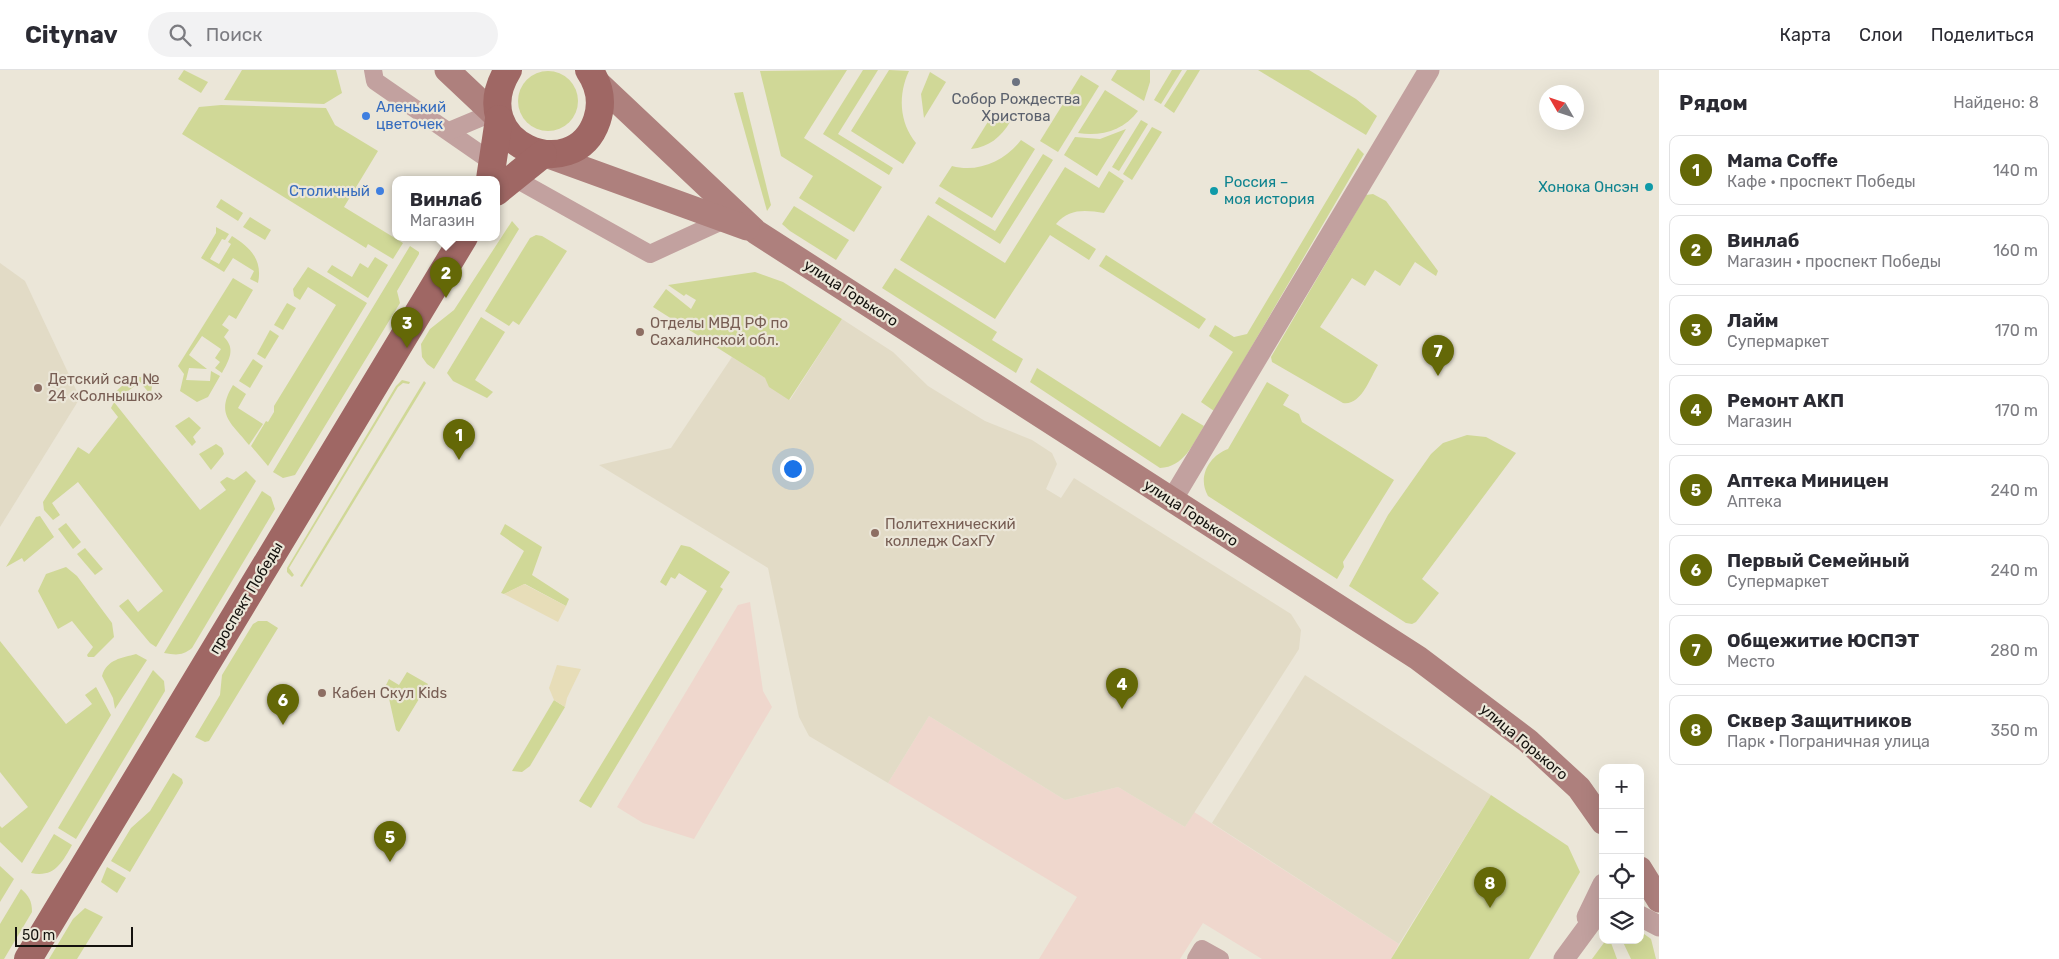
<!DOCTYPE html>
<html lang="ru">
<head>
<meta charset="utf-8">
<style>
  :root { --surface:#fff; --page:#f2f2f3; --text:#2b2b33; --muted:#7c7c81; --line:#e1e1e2; --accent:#646807 }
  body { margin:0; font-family:Rubik,sans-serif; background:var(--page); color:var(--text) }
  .controls { position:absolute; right:15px; bottom:15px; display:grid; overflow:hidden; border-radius:10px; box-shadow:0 5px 20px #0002 }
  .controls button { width:45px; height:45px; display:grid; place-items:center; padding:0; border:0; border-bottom:1px solid var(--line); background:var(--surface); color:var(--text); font:25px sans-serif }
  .compass { position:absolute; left:1539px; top:15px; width:45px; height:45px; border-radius:50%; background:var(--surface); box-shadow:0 5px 20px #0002; rotate:309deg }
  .scale { position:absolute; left:15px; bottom:12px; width:118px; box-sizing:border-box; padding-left:5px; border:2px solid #14120e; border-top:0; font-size:14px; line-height:18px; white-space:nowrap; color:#14120e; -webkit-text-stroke:4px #ebe6d8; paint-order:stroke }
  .you { position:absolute; left:792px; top:398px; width:18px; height:18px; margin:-12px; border:4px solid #fff; border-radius:50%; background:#1a73e8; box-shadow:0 0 0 8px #1a73e833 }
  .badge { display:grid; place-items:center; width:32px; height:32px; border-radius:50%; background:var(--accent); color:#fff; font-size:16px; font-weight:700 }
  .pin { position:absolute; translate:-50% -41px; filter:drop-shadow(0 1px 2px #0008) }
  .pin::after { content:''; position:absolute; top:26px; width:18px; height:15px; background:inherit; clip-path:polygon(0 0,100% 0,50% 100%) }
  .popup { position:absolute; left:392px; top:106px; width:108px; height:65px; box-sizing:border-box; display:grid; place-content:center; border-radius:10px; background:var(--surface); filter:drop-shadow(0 1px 4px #0005); font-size:16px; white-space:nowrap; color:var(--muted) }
  .popup b { font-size:19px; color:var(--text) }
  .popup::after { content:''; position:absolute; left:50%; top:100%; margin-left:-10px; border:10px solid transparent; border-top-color:var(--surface) }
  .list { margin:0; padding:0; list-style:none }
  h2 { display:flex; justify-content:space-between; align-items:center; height:65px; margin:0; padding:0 20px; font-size:21px }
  h2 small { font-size:16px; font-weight:400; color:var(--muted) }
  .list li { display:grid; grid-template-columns:32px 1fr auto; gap:15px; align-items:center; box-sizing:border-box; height:70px; margin:0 10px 10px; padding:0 10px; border:1px solid var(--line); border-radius:10px }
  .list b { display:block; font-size:19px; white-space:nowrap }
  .list p { margin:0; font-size:16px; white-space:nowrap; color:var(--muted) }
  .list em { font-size:16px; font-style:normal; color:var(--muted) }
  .icon { flex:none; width:28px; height:28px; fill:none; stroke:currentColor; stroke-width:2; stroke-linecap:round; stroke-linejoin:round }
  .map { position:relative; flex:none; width:1659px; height:889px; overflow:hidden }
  header { display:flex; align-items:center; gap:30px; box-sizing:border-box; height:70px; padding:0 25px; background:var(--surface); border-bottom:1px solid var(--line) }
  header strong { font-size:24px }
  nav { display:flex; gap:28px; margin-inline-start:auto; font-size:18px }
  .search { width:350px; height:45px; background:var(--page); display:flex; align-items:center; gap:12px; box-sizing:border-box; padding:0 18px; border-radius:28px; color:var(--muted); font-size:19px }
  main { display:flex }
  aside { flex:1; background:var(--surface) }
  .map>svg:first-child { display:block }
</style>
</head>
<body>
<header>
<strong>Citynav</strong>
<div class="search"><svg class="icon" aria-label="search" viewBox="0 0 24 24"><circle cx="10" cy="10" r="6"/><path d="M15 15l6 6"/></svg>Поиск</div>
<nav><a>Карта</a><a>Слои</a><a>Поделиться</a></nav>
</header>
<main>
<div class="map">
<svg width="1659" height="889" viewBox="0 0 1659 889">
  <rect width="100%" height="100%" fill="#ebe6d8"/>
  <g fill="#efd7cd">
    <polygon points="750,532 763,621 772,637 694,769 643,753 617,737 738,535"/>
    <polygon points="929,646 1065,730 1118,717 1185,757 1194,742 1399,874 1391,889 1262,889 1203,853 1180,889 1039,889 1077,827 888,713"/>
  </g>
  <g fill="#e2dbc6">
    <polygon points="0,193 25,211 80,328 0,457"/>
    <polygon points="842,249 893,282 928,316 985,351 1032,370 1052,383 1057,394 1046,419 1061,428 1074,408 1291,544 1301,560 1299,579 1185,757 1118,717 1065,730 929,646 888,713 809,666 799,647 768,498 599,395 671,378 732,287 765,308 770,317 790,330"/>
    <polygon points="1305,605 1491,725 1399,874 1212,753"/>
  </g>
  <g fill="#d0d897">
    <polygon points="184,0 208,12 201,23 178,9"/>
    <polygon points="242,0 336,0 342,23 324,34 224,30"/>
    <polygon points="847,0 804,68 882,117 854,162 799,128 813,106 781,86 760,1"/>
    <polygon points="863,0 878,0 838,64 893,98 889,105 823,64"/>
    <path d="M889 0 909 1C898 24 899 52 916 73L903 94 851 61Z"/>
    <polygon points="1117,0 1150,0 1150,12 1144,31 1111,10"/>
    <polygon points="1172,0 1182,0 1161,34 1154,30"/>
    <polygon points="1187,0 1200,0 1174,43 1164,36"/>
    <polygon points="1258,0 1309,0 1356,29 1377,46 1366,65"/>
    <circle cx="548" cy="31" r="30"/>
    <polygon points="930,2 946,12 924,48 921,24"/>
    <polygon points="1081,5 1099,16 1058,82 1040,71"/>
    <path d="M1105 20 1138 41C1124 60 1101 67 1078 63Z"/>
    <polygon points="743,22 771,135 767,141 734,23"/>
    <polygon points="221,35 326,38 335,55 378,81 344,137 403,173 393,189 368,174 366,178 182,64 199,37"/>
    <path d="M994 42 1010 52C1001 67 989 77 971 79Z"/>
    <polygon points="1141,50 1148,54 1119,101 1112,97"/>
    <polygon points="1152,57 1162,62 1132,110 1123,104"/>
    <polygon points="1126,59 1097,106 1064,85 1075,67 1100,69"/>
    <path d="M1021 70 1035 79 992 148 939 116 952 96C978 103 1005 91 1021 70Z"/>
    <polygon points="1358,78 1364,84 1214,341 1201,332 1233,282 1209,266 1215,255 1234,267 1247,264"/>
    <polygon points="1043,84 1053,90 1000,174 935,133 939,127 995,161"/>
    <path d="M1065 97 1099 118 1109 101 1124 111 1104 143C1086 140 1069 138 1056 154L1096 179 1089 190 1050 165 995 249 900 190 928 145 1005 193Z"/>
    <path d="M1373 124 1386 131 1438 201 1436 206 1415 192 1400 216 1375 200 1365 216 1352 208 1320 257 1378 295C1370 308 1361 336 1343 333L1272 292 1271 287 1366 125Z"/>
    <polygon points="221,129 243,143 238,151 216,137"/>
    <polygon points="794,136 849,170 836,190 790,161 782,154"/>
    <polygon points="250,147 271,160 265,170 243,157"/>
    <polygon points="512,151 519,159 434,299 427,294 422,287 421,274 430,259 454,240"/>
    <path d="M216 157 229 164 225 170 222 169 210 189 219 194 231 174 228 172 232 166C250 177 263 190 258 213L250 209 254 201 233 188 224 202 201 188 216 163Z"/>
    <polygon points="536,165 542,166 567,181 519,255 513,251 509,256 485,241 530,168"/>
    <polygon points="410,176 419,182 419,184 397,221 400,233 295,405 283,408 273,402"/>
    <polygon points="1106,185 1206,249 1199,259 1099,196"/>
    <polygon points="375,187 388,195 368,228 327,202 332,195 352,207 360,193 368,198"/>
    <polygon points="308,197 367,233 268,396 251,376 266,351 268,352 274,342 274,336 336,235 308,217 300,230 294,226 293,219"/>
    <polygon points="895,198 997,262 992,270 1023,289 1016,303 882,218"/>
    <polygon points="755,202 783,212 842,249 789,330 769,317 765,308 653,237 666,219 691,239 696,230 686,224 684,226 668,215"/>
    <path d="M233 208 253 220 236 249 229 245 222 255 229 260 224 267C236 279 229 290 222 303L215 298 220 292 215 288 221 279 202 266 189 285 207 299 189 298 186 310 210 311 211 301 220 306 208 327 197 332 180 321 184 304 178 296Z"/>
    <polygon points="287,233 296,238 283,260 274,255"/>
    <polygon points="481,247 505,262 475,310 493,322 487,328 453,311 447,303"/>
    <polygon points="270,260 279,266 265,289 257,284"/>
    <polygon points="253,289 263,296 250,318 239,311"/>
    <path d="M1037 298 1160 377 1182 343 1204 356C1193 374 1184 397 1160 398L1030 312Z"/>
    <polygon points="134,305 143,308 152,316 151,323 150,324 140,312 116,330 112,325"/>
    <polygon points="402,310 410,312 409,314 403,313 398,317 289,498 294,505 292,507 287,502 287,498 396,316"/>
    <polygon points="424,311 426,313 302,517 300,516"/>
    <path d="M1267 312 1289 325 1283 335 1299 344 1302 352 1394 410 1343 492 1344 497 1337 509 1208 426C1197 407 1209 386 1228 379Z"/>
    <path d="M233 315 246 324 238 338 263 354 249 375C231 352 215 345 233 315Z"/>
    <polygon points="114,332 200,440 226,420 220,412 227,407 234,410 246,401 256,411 156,577 150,573 119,536 128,529 138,542 163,521 78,412 52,433 60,445 53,450 44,440 43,432 78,377 89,384 118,347 111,338"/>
    <polygon points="189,347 201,358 193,367 196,372 192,376 175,356"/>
    <polygon points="1467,365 1486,367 1516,383 1422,509 1439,523 1416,552 1412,554 1406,553 1349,516 1388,445 1431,384 1443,373"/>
    <polygon points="216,374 222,378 224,384 211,400 199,384"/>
    <path d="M262 421 271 427 275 439 192 578C182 586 176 585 164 583Z"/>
    <polygon points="40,446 54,467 24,492 22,488 6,497 36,447"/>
    <polygon points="66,453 81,472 73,479 58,459"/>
    <polygon points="505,454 542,477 532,505 569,529 566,536 525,514 504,524 501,523 524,481 500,464"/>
    <polygon points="681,475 690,477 730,502 720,517 723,519 591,738 579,731 707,521 679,503 675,509 671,507 666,516 660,512"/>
    <polygon points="85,478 103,499 95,505 77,484"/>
    <polygon points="66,497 77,506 112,553 114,567 94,587 88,587 87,585 93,577 72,551 58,559 38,521 46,504"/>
    <polygon points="258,551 267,551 278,558 209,671 205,672 195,667 220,625 222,605 253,554"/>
    <polygon points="0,571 66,654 92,634 85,625 96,617 111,645 22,793 0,772 0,756 2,758 28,737 0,702"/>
    <path d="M136 584 147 590 115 639 113 628 102 606C107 589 122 588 136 584Z"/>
    <polygon points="153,600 164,611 165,621 76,769 58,758"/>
    <polygon points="407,602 428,614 399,662 396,660 386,615 389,609 399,615"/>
    <polygon points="554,630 565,637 530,696 522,702 512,701"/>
    <polygon points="173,703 182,709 183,713 130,802 111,791 131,758 150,741"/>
    <polygon points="1491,725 1568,776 1580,802 1529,889 1391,889"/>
    <path d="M54 764 72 775C62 793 54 808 31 803Z"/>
    <polygon points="0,796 14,809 0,832"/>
    <polygon points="107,797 126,808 117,823 101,812"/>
    <path d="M21 819C29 826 32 831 32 842L4 889H0V854Z"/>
    <polygon points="85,838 103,847 77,889 49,889 73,849"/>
    <polygon points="1640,861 1651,869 1656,889 1631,889 1622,870 1640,870"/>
    <polygon points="1606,870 1610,870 1617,889 1592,889"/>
  </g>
  <g fill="#e7ddb8">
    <polygon points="524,514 566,536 558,552 504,524"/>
    <polygon points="557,595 581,599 567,628 565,637 554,630 549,618"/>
  </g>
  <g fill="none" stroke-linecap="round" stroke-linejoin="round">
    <g stroke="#c2a19f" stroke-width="18">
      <polyline points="373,0 375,11 492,92"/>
      <polyline points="449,61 492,43"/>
      <polyline points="514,108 650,184 724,150"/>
      <polyline points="1196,889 1202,879 1220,889"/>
    </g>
    <g stroke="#c2a19f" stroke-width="21">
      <polyline points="1172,430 1429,0"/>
      <polyline points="1640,846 1659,856"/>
      <polyline points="1587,847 1603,814"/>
      <polyline points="1564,889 1603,836"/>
    </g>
    <g stroke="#ae807d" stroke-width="25">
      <polyline points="447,0 499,49"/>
      <polyline points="596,11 756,162 1418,588 1528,671 1579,718 1603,752"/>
      <polyline points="543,84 747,158"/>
      <polyline points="1640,799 1659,830"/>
    </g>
    <g stroke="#9f6764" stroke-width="28">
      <path d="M508 0C463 73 574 119 597 50 603 32 600 16 589 0"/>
      <polyline points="490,109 499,49"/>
      <polyline points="496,122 543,84"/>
      <polyline points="28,889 464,167"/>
    </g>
  </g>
  <circle fill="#6b7280" stroke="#ebe6d8" stroke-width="2" cx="1016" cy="12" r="5"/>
  <g fill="#3f7fe0" stroke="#ebe6d8" stroke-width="2">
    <circle cx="366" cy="46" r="5"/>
    <circle cx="380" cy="121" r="5"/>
  </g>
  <g fill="#0f9aa8" stroke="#ebe6d8" stroke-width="2">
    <circle cx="1649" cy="117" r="5"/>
    <circle cx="1214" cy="121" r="5"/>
  </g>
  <g fill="#8d6e63" stroke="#ebe6d8" stroke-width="2">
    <circle cx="640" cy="262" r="5"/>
    <circle cx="38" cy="318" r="5"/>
    <circle cx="875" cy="463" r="5"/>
    <circle cx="322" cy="623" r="5"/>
  </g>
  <g text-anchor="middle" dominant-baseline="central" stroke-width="4.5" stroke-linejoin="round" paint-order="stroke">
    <g font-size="15" fill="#5b616d" stroke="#ebe6d8">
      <text x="1016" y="29">Собор Рождества<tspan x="1016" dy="17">Христова</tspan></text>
    </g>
    <g font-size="15" fill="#366cbe" stroke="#ebe6d8" text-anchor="start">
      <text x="376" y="37">Аленький<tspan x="376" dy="17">цветочек</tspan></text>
      <text x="370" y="121" text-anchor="end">Столичный</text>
    </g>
    <g font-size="15" fill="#0d838f" stroke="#ebe6d8" text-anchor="start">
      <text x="1224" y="112">Россия –<tspan x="1224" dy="17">моя история</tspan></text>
      <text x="1639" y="117" text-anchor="end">Хонока Онсэн</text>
    </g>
    <g font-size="15" fill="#14120e" stroke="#ebe6d8">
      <text transform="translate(851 223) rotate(33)">улица Горького</text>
      <text transform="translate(1191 443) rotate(33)">улица Горького</text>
      <text transform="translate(246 528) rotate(-59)">проспект Победы</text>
      <text transform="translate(1524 672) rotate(40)">улица Горького</text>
    </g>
    <g font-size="15" fill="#785e54" stroke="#ebe6d8" text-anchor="start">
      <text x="650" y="253">Отделы МВД РФ по<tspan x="650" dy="17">Сахалинской обл.</tspan></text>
      <text x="48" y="309">Детский сад №<tspan x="48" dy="17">24 «Солнышко»</tspan></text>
      <text x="885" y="454">Политехнический<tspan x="885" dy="17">колледж СахГУ</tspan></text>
      <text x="332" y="623">Кабен Скул Kids</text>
    </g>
  </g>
</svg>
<div class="controls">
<button>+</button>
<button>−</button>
<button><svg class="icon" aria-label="locate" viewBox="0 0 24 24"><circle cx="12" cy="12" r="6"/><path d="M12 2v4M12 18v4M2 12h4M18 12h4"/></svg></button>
<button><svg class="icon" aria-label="layers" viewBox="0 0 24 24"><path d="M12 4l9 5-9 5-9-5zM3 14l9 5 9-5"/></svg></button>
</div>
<svg class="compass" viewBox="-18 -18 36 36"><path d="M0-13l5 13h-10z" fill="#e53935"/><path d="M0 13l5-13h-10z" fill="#7c7c81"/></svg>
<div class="scale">50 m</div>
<div class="you"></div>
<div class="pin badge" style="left:459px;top:390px">1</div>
<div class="pin badge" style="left:446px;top:228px">2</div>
<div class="popup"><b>Винлаб</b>Магазин</div>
<div class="pin badge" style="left:407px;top:278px">3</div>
<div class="pin badge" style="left:1122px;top:639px">4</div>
<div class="pin badge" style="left:390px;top:792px">5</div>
<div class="pin badge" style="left:283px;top:655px">6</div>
<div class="pin badge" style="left:1438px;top:306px">7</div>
<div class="pin badge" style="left:1490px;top:838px">8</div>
</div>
<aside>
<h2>Рядом<small>Найдено: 8</small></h2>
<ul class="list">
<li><span class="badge">1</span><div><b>Mama Coffe</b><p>Кафе · проспект Победы</p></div><em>140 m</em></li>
<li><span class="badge">2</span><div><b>Винлаб</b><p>Магазин · проспект Победы</p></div><em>160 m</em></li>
<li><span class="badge">3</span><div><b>Лайм</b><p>Супермаркет</p></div><em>170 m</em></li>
<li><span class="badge">4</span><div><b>Ремонт АКП</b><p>Магазин</p></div><em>170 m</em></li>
<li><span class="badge">5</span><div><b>Аптека Миницен</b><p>Аптека</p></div><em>240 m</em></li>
<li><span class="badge">6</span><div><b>Первый Семейный</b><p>Супермаркет</p></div><em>240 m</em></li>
<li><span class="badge">7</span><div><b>Общежитие ЮСПЭТ</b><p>Место</p></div><em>280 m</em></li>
<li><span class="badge">8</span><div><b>Сквер Защитников</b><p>Парк · Пограничная улица</p></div><em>350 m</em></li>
</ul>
</aside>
</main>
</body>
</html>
